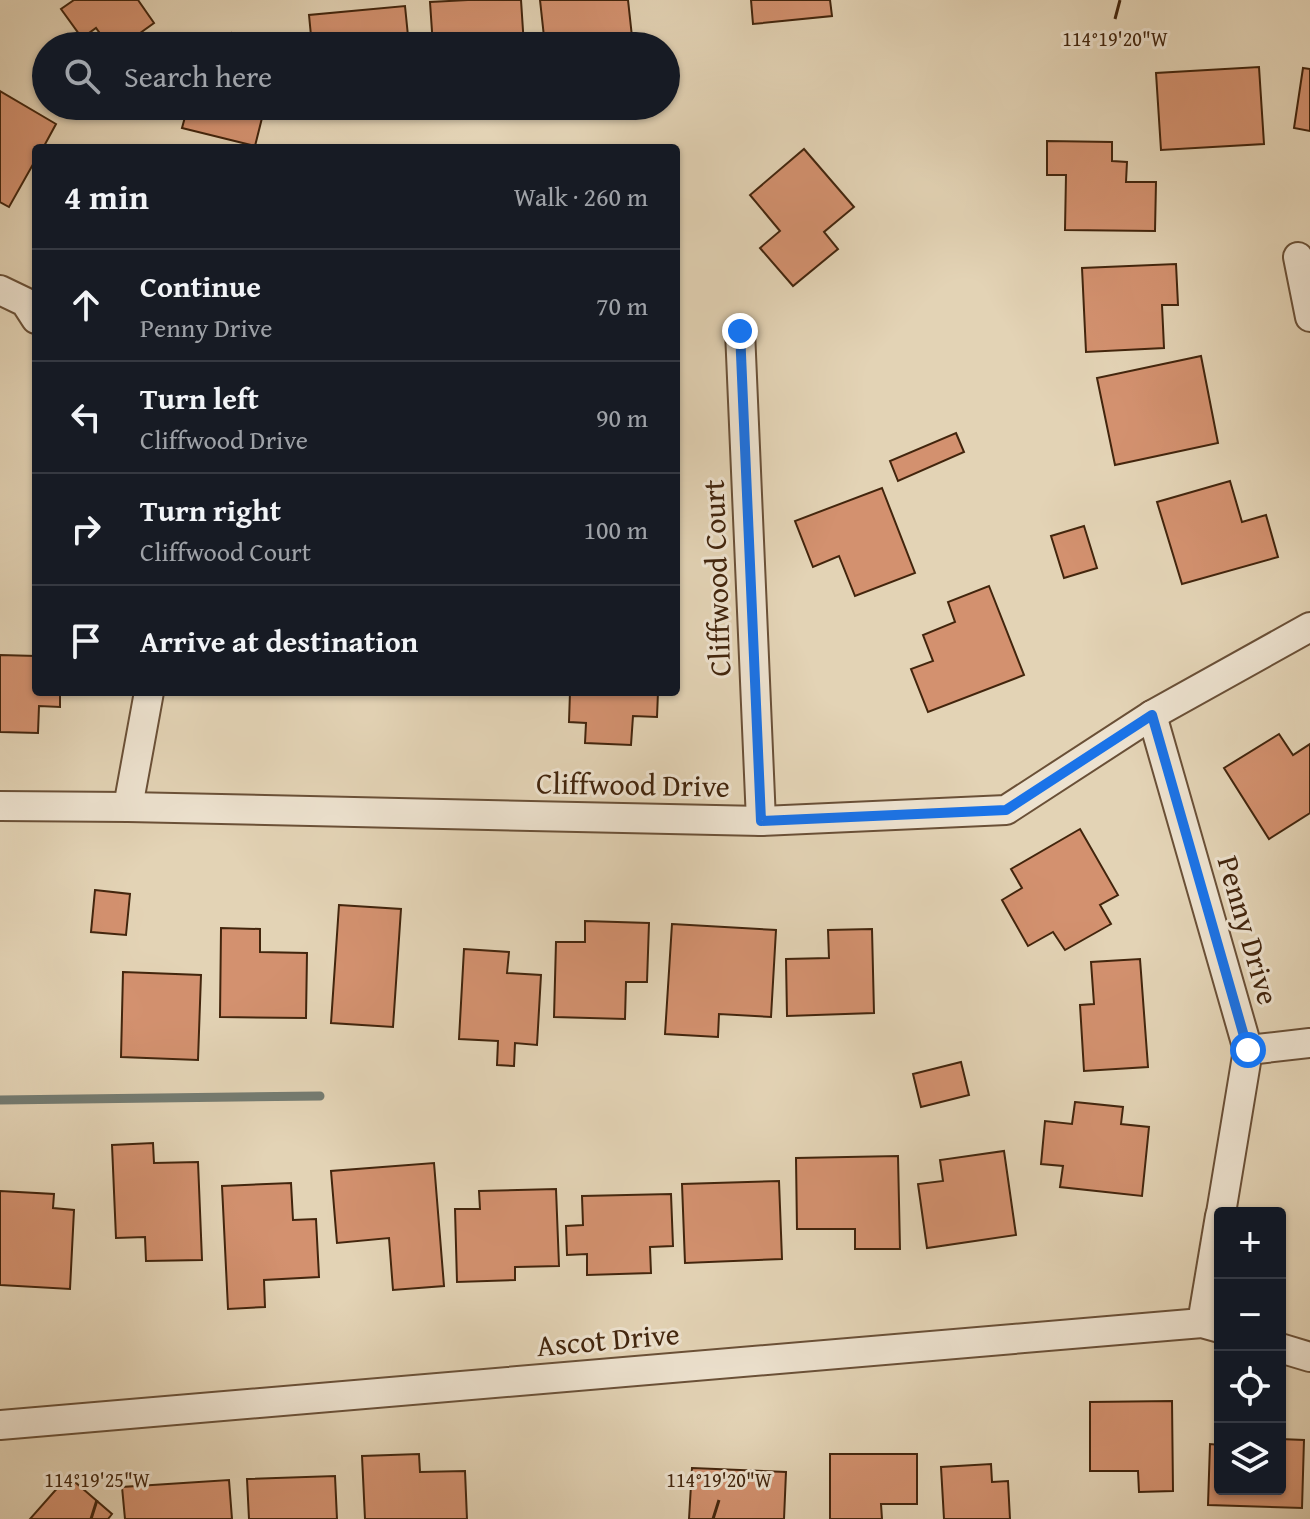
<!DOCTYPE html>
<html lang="en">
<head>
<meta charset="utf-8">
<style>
  :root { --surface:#171b24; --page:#242831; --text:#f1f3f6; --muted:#9ea1a6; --line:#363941 }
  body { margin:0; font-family:"Gentium Book Plus",serif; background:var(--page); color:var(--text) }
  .controls { position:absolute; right:24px; bottom:24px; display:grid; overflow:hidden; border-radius:8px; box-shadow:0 2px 6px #0004 }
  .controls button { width:72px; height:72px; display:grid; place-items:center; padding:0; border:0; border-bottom:2px solid var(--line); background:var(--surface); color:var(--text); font:40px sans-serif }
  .stop { position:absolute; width:24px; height:24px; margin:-18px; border:6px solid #1a73e8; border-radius:50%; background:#fff }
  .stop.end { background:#1a73e8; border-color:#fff; box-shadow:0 2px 8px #0008 }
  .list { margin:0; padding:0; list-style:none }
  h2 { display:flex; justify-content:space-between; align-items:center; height:104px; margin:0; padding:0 32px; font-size:34px }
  h2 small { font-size:26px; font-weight:400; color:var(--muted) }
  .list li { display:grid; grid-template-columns:52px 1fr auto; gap:24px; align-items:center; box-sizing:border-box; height:112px; padding:0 32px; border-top:2px solid var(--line) }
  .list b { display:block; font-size:30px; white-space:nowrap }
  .list p { margin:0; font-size:26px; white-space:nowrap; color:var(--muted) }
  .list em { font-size:26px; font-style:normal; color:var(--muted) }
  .icon { flex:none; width:44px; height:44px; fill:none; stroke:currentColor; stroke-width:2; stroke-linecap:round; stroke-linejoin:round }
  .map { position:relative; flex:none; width:1310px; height:1519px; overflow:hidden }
  .search { position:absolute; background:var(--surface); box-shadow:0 2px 6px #0004; left:32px; top:32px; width:648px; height:88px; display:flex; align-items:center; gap:20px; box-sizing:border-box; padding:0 28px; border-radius:44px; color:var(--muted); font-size:30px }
  .panel { position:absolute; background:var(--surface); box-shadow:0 2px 6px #0004; left:32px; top:144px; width:648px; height:552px; border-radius:8px }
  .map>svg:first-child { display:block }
</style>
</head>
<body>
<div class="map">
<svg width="1310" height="1519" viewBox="0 0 1310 1519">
  <rect width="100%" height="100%" fill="#e3d3b5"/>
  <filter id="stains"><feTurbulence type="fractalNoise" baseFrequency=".0025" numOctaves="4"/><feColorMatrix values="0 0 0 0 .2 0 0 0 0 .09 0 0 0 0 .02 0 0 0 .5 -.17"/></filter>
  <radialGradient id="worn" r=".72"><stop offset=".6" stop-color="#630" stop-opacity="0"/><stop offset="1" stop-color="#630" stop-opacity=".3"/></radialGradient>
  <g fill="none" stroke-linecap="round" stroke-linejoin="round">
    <polyline stroke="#757c72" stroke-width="9" points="0,1100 320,1096"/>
  </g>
  <g fill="#d3916f" stroke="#42250d" stroke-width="2">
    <polygon points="74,0 138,0 154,23 122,46 109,46 96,28 82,38 61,9"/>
    <polygon points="468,0 521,0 524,46 433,46 430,2"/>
    <polygon points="540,0 628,0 633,46 545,46"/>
    <polygon points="751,0 830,0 832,16 753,24"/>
    <polygon points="405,6 409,46 312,46 309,15"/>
    <polygon points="232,33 281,45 228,46"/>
    <polygon points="1259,67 1264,144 1161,150 1156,73"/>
    <polygon points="1303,68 1310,69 1310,131 1294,128"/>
    <polygon points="0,91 56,124 43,148 36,148 36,159 9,207 0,202"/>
    <polygon points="188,106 265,106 255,146 182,128"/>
    <polygon points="1047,141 1112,142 1112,161 1127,162 1126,182 1156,182 1155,231 1065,230 1066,175 1047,175"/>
    <polygon points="804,149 854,207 824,232 838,249 793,286 760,248 780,231 750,195"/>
    <polygon points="1176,264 1178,305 1162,305 1164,348 1086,352 1082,268"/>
    <polygon points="1201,356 1218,443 1115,465 1097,378"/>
    <polygon points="956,433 964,452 898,481 890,461"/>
    <polygon points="1230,481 1242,522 1266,515 1278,557 1182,584 1157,502"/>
    <polygon points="882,488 915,573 855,596 839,556 813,567 795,521"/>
    <polygon points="1084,526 1097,568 1064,578 1051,536"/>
    <polygon points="989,586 1024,675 928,712 911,669 933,661 923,635 955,622 948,602"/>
    <polygon points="0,655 36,656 36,692 60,692 60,707 39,706 38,733 0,732"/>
    <polygon points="570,692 658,692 657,717 633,716 631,745 585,743 586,723 569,722"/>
    <polygon points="1279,734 1293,755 1310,744 1310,813 1269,839 1224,768"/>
    <polygon points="1080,829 1118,895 1100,905 1111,924 1065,950 1053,932 1028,946 1002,900 1022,888 1011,869"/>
    <polygon points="95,890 130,894 126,935 91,932"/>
    <polygon points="339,905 401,909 393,1027 331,1023"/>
    <polygon points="585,921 649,923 647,982 626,982 625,1019 554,1017 556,942 585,942"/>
    <polygon points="672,924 776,930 771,1017 719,1014 718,1037 665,1034"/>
    <polygon points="221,928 260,929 260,952 307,953 306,1018 220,1017"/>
    <polygon points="872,929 874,1013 787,1016 786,959 829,958 828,930"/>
    <polygon points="464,949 509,952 507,973 541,975 537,1045 515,1043 514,1066 497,1065 498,1041 459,1039"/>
    <polygon points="1140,959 1148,1067 1084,1071 1080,1005 1094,1004 1091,962"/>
    <polygon points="123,972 201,975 198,1060 121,1057"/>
    <polygon points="961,1062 969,1095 921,1107 913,1074"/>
    <polygon points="1075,1102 1123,1107 1121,1124 1149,1127 1142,1196 1060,1187 1063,1166 1041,1164 1045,1121 1072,1124"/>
    <polygon points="153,1143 154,1163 198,1162 202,1260 146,1261 145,1237 116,1238 112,1145"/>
    <polygon points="1004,1151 1016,1235 927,1248 918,1184 943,1181 940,1160"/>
    <polygon points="898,1156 900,1249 855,1249 855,1229 797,1229 796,1158"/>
    <polygon points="434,1163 444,1286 393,1290 389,1238 337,1243 331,1171"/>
    <polygon points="779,1181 782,1259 685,1263 682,1184"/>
    <polygon points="291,1183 293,1220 316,1219 319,1277 264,1280 265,1307 228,1309 222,1186"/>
    <polygon points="556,1189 559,1266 515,1267 515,1280 457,1282 455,1209 480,1209 479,1191"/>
    <polygon points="0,1191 54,1194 53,1208 74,1210 70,1289 0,1285"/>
    <polygon points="671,1194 673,1246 650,1247 651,1273 587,1275 587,1254 567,1255 566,1226 583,1225 582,1196"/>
    <polygon points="1172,1401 1173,1491 1139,1492 1138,1471 1090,1471 1090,1402"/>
    <polygon points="1280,1439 1304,1440 1302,1508 1208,1505 1210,1444 1220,1445 1220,1489 1280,1489"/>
    <polygon points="419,1454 420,1472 465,1471 467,1519 365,1519 362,1456"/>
    <polygon points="830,1454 917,1454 917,1504 881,1504 882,1519 830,1519"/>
    <polygon points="991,1464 992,1482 1008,1481 1010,1519 944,1519 941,1467"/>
    <polygon points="692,1468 786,1472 784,1519 689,1519"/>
    <polygon points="68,1476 112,1514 108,1519 30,1519"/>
    <polygon points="335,1476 337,1519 249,1519 247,1479"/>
    <polygon points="229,1480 232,1519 125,1519 122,1487"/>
  </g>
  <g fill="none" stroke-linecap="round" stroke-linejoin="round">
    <g stroke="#6a5037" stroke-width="32">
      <g id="street">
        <polyline points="1298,257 1310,317"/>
        <polyline points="0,290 25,302 36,319"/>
        <polyline points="740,331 761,821"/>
        <polyline points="1152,715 1248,1050 1221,1213"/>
        <polyline points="0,806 128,807 761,821 1006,810 1152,715 1310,627"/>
        <polyline points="128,807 149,692"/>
        <polyline points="1248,1050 1310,1043"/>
        <polyline points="1202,1323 1220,1216"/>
        <polyline points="1280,1348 1310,1357"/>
        <polyline points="0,1425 1202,1323 1220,1328"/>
      </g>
    </g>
    <use href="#street" stroke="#ede2cf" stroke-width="28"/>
  </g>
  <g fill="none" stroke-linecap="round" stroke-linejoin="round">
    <polyline stroke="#1a73e8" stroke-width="10" points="740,331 761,821 1006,810 1152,715 1248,1050"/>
  </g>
  <path fill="none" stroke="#42250d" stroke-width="3" d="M1115 19 1120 0M91 1519 97 1500M713 1519 719 1500"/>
  <g text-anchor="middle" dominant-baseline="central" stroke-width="6" stroke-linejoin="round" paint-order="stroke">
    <g font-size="30" fill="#42250d" stroke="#ede2cf">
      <text transform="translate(716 578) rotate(-92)">Cliffwood Court</text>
      <text transform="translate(633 784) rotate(1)">Cliffwood Drive</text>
      <text transform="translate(1249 930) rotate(74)">Penny Drive</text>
      <text transform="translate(608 1339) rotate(-5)">Ascot Drive</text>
    </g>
  </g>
  <g font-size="20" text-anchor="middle" fill="#42250d" stroke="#ede2cf" stroke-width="6" stroke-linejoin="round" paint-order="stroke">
    <text x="1115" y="46">114°19'20"W</text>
    <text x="97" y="1487">114°19'25"W</text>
    <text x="719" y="1487">114°19'20"W</text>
  </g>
  <rect width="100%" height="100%" filter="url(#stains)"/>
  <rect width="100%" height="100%" fill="url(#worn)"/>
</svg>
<div class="controls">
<button>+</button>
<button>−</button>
<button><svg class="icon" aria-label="locate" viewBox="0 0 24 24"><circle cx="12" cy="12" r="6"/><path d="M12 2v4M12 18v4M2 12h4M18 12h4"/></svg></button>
<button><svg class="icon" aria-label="layers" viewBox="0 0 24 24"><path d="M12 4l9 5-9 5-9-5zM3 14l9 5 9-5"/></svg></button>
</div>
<div class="stop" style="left:1248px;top:1050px"></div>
<div class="stop end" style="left:740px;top:331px"></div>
<div class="search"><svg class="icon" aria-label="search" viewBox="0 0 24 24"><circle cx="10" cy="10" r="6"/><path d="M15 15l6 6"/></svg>Search here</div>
<section class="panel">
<h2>4 min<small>Walk · 260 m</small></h2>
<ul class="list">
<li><svg class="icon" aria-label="ahead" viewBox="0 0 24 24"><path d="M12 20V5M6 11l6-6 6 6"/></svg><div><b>Continue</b><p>Penny Drive</p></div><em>70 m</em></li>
<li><svg class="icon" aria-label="left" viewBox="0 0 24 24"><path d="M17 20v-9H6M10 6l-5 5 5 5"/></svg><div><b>Turn left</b><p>Cliffwood Drive</p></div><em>90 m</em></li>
<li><svg class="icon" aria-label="right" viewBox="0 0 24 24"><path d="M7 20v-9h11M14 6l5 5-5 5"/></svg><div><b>Turn right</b><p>Cliffwood Court</p></div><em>100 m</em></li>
<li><svg class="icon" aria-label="arrive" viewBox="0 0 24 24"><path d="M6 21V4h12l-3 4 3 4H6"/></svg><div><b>Arrive at destination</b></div></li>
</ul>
</section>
</div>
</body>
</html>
